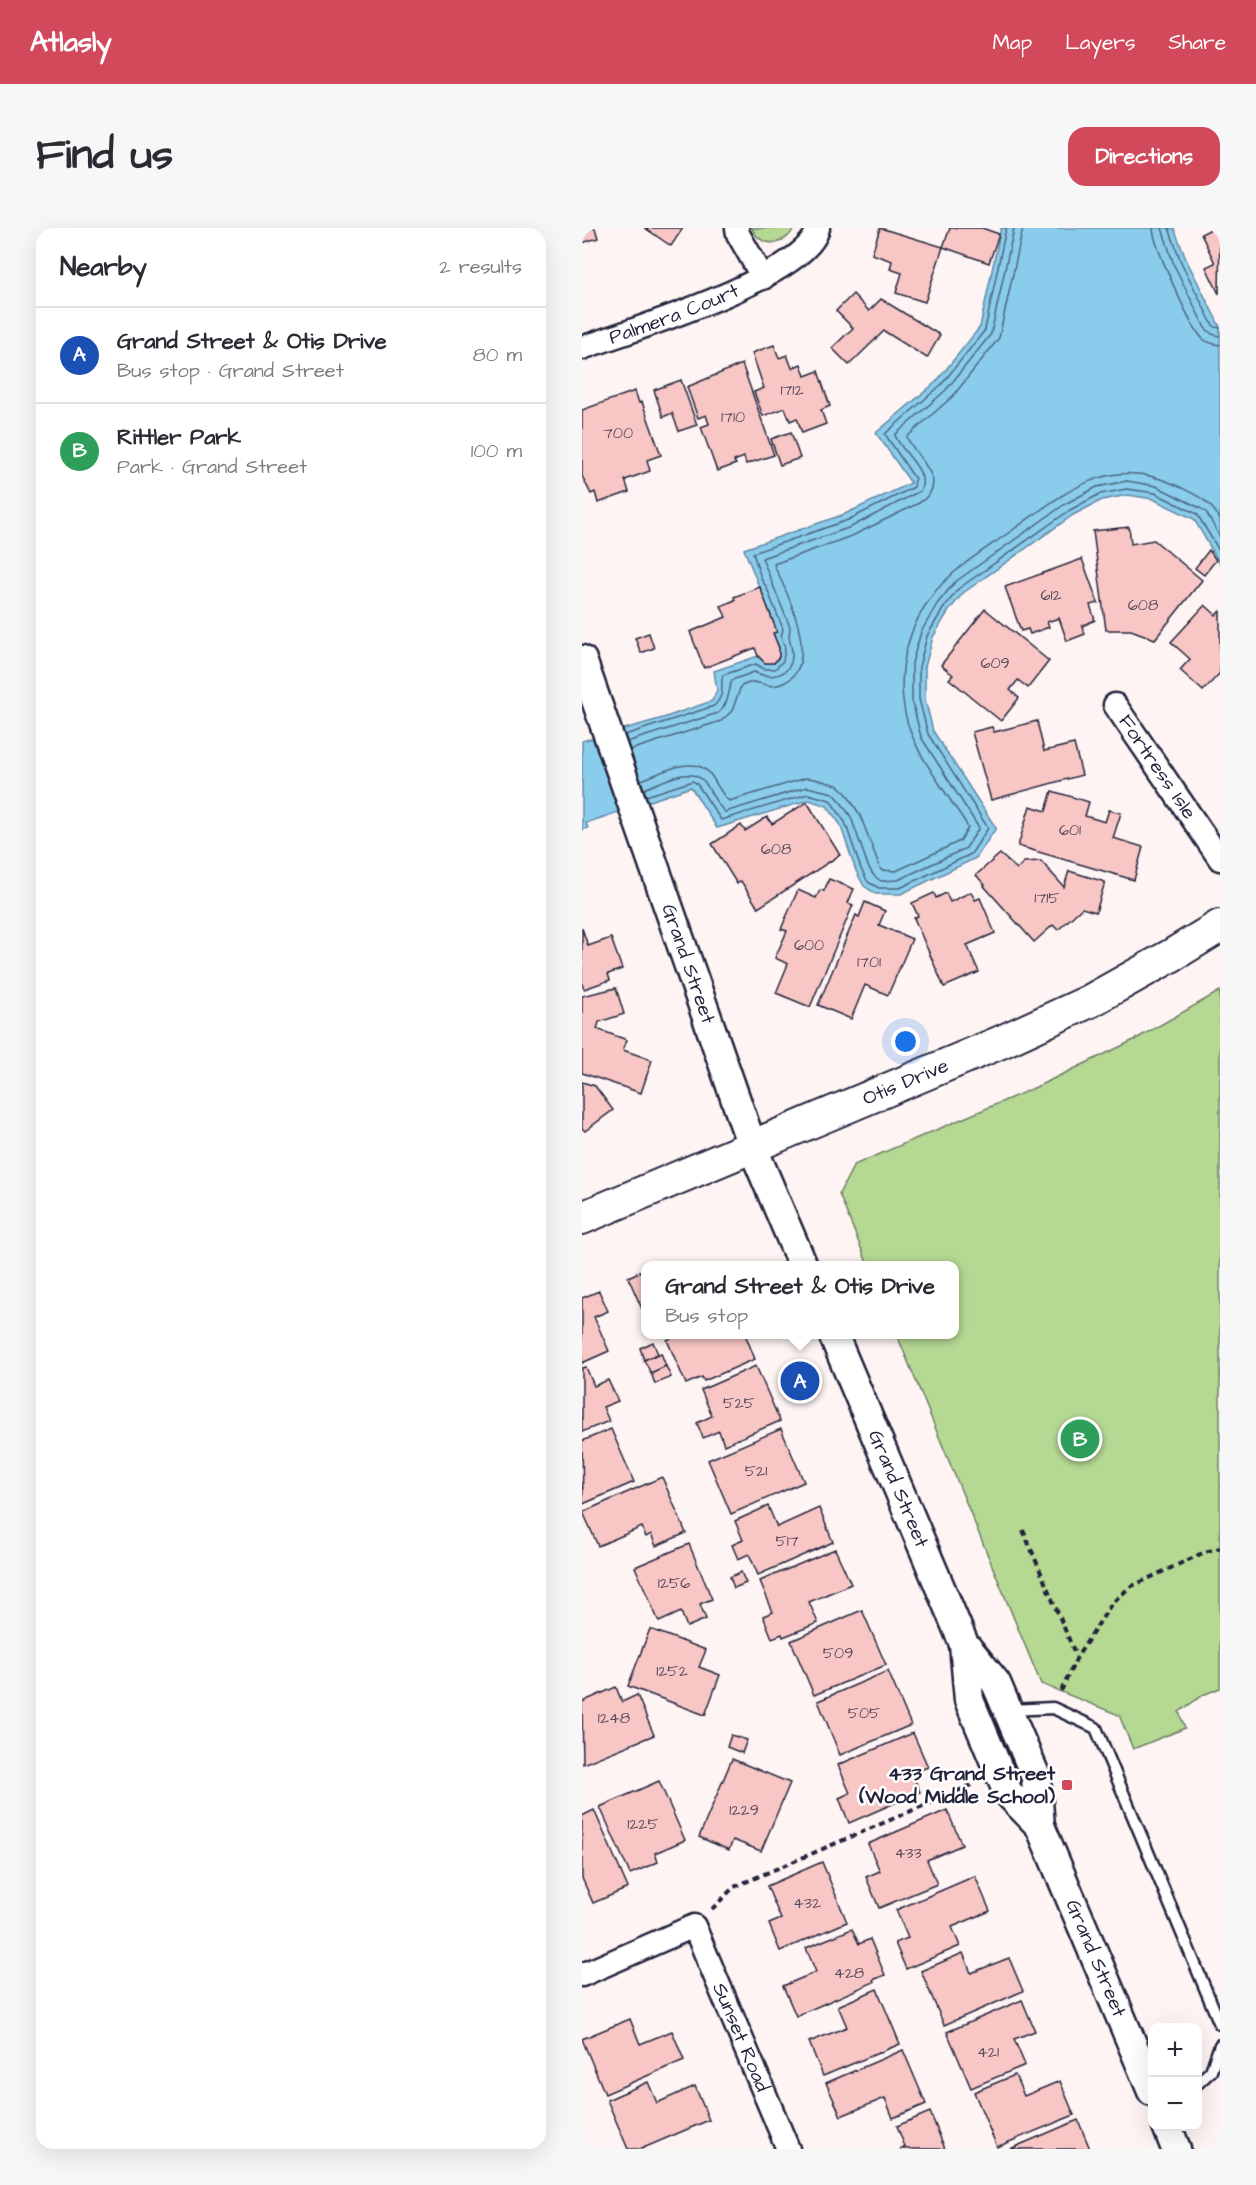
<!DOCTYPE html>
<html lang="en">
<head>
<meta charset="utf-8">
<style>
  :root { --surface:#fff; --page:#f7f7f7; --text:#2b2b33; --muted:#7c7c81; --line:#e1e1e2; --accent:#d1495b }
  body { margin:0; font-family:"Architects Daughter",sans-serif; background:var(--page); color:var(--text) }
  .controls { position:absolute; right:18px; bottom:18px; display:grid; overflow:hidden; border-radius:12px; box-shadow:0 6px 24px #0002 }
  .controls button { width:54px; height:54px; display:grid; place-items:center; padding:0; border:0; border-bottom:2px solid var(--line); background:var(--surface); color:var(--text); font:30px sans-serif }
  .you { position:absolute; left:324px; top:814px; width:21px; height:21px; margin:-15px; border:4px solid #fff; border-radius:50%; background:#1a73e8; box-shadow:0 0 0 9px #1a73e833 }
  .badge { display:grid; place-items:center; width:39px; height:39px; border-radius:50%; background:var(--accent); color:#fff; font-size:20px; font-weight:700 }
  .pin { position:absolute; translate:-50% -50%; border:3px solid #fff; box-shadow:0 2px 6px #0006 }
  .popup { position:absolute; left:59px; top:1033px; width:318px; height:78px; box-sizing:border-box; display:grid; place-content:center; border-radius:12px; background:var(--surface); filter:drop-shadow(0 2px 4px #0005); font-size:20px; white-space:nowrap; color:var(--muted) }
  .popup b { font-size:22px; color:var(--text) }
  .popup::after { content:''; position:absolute; left:50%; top:100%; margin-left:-12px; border:12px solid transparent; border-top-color:var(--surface) }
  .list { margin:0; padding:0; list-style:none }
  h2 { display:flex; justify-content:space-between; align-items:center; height:78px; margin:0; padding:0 24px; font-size:26px }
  h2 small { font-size:20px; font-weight:400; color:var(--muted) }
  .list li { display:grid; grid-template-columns:39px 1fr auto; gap:18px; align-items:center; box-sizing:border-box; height:96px; padding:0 24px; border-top:2px solid var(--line) }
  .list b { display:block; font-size:22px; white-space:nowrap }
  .list p { margin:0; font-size:20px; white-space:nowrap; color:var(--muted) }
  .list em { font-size:20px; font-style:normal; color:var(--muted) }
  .map { position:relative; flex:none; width:638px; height:1921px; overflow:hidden; border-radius:18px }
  header { display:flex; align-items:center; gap:36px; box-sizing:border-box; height:84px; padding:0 30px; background:var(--accent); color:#fff }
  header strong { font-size:28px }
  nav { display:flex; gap:33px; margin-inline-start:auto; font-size:21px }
  .intro { display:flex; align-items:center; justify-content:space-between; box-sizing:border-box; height:144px; padding:0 36px }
  h1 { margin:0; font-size:42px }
  .button { padding:15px 27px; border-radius:18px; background:var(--accent); color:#fff; font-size:21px; font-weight:700 }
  main { display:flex; gap:36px; padding:0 36px }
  aside { flex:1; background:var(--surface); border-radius:18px; box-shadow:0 6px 24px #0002 }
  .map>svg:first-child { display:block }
</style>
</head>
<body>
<header>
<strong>Atlasly</strong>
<nav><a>Map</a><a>Layers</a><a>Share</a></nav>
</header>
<div class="intro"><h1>Find us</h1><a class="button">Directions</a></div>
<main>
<aside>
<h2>Nearby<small>2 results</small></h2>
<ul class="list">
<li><span class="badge" style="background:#1a4fb4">A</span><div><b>Grand Street &amp; Otis Drive</b><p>Bus stop · Grand Street</p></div><em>80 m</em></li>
<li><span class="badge" style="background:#2e9e5b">B</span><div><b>Rittler Park</b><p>Park · Grand Street</p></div><em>100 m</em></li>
</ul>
</aside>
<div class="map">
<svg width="638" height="1921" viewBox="0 0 638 1921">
  <rect width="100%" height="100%" fill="#fef4f3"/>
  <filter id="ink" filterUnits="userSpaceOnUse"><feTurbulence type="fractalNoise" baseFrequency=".0167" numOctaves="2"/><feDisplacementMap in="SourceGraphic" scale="12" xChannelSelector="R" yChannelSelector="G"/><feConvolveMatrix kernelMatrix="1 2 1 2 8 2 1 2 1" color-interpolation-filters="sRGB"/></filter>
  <g filter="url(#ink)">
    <g fill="#b5d892" stroke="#6c7d66" stroke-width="1.5">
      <path d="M170 0H212C204 18 178 21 170 0Z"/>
      <polygon points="638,763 638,1460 621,1467 597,1484 603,1500 551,1521 537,1487 459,1456 315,1107 372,1106 372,1038 286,1037 257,966 272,937 452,860 552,812"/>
    </g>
    <polygon fill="#8acceb" stroke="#6088a5" stroke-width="1.5" points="419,0 592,0 604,31 638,99 638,336 612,291 571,271 546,267 520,272 491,287 381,365 366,384 351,409 343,439 343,471 351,503 414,600 394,630 319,666 294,666 282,658 274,643 258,596 245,578 227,572 135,600 109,559 4,595 6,600 0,602 0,513 81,490 130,473 135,462 132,443 176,428 183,435 192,435 197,429 197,420 191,405 195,403 162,321 263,286 329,255 294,205 354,154 398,99"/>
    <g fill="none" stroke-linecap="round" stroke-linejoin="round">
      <g stroke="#4c6681" stroke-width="1.5">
        <path d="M571 0C571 16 609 100 621 111 626 115 631 116 638 117"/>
        <polyline points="580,0 592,37 623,100 630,106 638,108"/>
        <polyline points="587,0 599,34 630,96 633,99 638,100"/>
        <path d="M43 507 132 478C145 464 137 459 141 447L174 436 182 441H193L201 433 203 420 199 409 201 401 184 358 180 353 171 325 266 292 332 259 333 251 303 206 359 157 403 102 424 0"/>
        <path d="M45 514 136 485C148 475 146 463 150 452L172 444C187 451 208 449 210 429 211 421 208 416 207 409 207 406 208 403 208 399L180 330 269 299 338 263C349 243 319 225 313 207L364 162 409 106 432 0"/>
        <path d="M48 522 139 493 150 483 159 458C163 457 168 454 172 454 182 456 190 460 199 456 238 442 211 377 199 352 197 346 193 342 192 336L272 307 337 275C371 254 333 230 325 209L371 168 417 110 441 0"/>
        <path d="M59 552C78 546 112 525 128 546 135 555 139 566 147 573L224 550 233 551 255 557 264 565 278 587 299 642 314 643 378 613 386 600C382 590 373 580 367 570 347 540 324 509 321 472 317 436 327 399 349 369 369 342 398 325 425 306 481 267 526 223 596 258 616 268 627 272 638 291"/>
        <path d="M62 561C79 555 111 535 124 556 129 565 135 577 143 584L225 559 251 565 256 570 269 589 286 638 292 648 299 653 316 652 384 620 397 600 339 509 330 473V435L339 404 355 376 373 354 483 276 515 259 545 253 574 258 618 280 624 284 638 309"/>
        <polyline points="64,568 111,553 115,556 139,592 226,566 248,572 263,594 279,641 286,654 297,660 318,660 389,626 406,600 346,506 337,471 337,439 345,408 361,381 376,361 488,282 518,266 545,261 573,265 615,286 638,324"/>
      </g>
    </g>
    <g fill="#f8c7c5" stroke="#22223b" stroke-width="1.5">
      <polygon points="0,0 13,0 16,10 0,15"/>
      <polygon points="63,0 101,0 89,18"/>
      <polygon points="298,0 361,19 343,74 314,65 320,45 308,41 310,33 290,26"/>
      <polygon points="368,0 400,0 417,6 407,35 361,19"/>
      <polygon points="631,0 638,0 637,66 624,39 633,35 619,6"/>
      <polygon points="271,66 287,83 299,71 358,107 345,130 302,103 267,137 250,120 271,100 254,83"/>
      <polygon points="192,117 197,130 205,127 210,140 219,136 223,148 236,143 248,178 239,182 244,196 220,205 215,190 208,193 203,180 181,188 172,164 182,160 170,125"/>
      <polygon points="160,136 192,227 164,236 162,229 152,233 154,236 135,243 119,199 127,196 124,187 116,190 105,159"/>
      <polygon points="99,152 115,197 97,203 90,185 81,189 72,162"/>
      <polygon points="53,163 57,175 60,174 79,227 65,232 68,243 43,252 47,264 16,275 13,264 9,266 0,248 0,182"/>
      <polygon points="209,204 218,230 198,237 189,211"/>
      <polygon points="547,299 549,316 572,312 620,352 573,411 549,402 524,402 511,303"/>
      <polygon points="627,322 634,332 622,347 613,340"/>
      <polygon points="500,331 516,375 508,377 513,392 500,398 503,406 485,413 477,390 465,394 467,399 448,406 446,401 439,403 423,359"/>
      <polygon points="178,359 195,404 191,405 197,420 197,429 192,435 183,435 176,428 173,420 122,440 108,404 144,389 139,378 153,372 152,369"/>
      <polygon points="623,377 634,387 638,383 638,445 621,463 598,442 608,431 589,414"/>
      <polygon points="403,381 467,433 446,460 436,452 428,462 437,470 419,493 367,451 371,447 359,437"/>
      <polygon points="67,405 72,420 59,425 53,410"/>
      <polygon points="455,493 462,523 492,516 500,547 409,572 390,504 410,499 412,504"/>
      <polygon points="470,563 507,574 503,588 523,594 527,582 539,585 531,610 561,619 552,652 436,618 448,578 464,583"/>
      <polygon points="225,574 258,627 176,680 159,653 155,656 130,616 159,597 163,603 185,589 190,596"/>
      <polygon points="418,626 435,641 442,634 459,633 482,659 487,643 523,654 514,684 500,680 476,702 471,697 452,714 402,658 403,657 394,647"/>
      <polygon points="247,651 272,661 266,675 271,677 228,779 194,765 206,736 193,730 205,703 199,701 216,662 234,670 238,662 242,663"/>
      <polygon points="389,664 393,672 398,670 413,705 385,717 397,744 362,759 332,690 336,688 330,675 352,665 354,670 364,665 368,674"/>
      <polygon points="283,674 303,683 297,697 330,711 306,767 283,757 269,791 236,777 274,687 277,689"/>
      <polygon points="0,700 6,718 29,710 40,741 26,746 28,752 2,761 0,756"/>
      <polygon points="34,760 42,786 17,794 15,801 45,812 41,822 70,832 59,865 0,845 0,768"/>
      <polygon points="0,854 13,858 31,882 3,903 0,900"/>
      <polygon points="64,1041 64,1090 46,1049"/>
      <polygon points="17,1063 26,1083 12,1089 27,1123 0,1135 0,1070"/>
      <polygon points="98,1106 163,1106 173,1131 122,1153 120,1149 104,1156 85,1112"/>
      <polygon points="71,1114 76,1126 62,1132 58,1120"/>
      <polygon points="79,1125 84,1138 69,1145 62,1132"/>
      <polygon points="84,1138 89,1149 73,1156 69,1145"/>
      <polygon points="174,1138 198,1193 142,1217 137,1203 121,1210 115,1195 130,1188 119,1162"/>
      <polygon points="4,1139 12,1158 26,1152 36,1173 21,1179 27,1193 0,1204 0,1140"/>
      <polygon points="29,1201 52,1254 1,1276 0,1213"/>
      <polygon points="199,1201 222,1254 149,1286 126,1232"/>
      <polygon points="80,1249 104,1305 74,1318 69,1306 64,1309 60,1299 16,1318 1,1284"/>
      <polygon points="186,1278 195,1299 237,1280 251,1314 176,1347 167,1326 156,1331 150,1317 161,1312 153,1293"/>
      <polygon points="107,1316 130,1371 118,1376 124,1391 105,1399 99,1384 77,1394 53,1339"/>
      <polygon points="253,1321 269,1356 227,1374 236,1395 201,1409 200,1406 190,1410 181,1388 191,1384 178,1353"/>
      <polygon points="159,1344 164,1355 152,1360 148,1349"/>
      <polygon points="280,1382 304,1437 232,1467 209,1413"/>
      <polygon points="68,1401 124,1422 117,1439 138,1447 123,1487 46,1458"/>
      <polygon points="306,1443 329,1497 258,1527 236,1473"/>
      <polygon points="34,1459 40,1474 55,1467 72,1507 1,1536 0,1474"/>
      <polygon points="331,1505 346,1539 330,1545 338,1564 267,1595 257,1570 268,1565 256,1537"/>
      <polygon points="149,1507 165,1512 160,1525 145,1519"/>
      <polygon points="150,1531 208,1555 179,1623 151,1612 147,1622 117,1609"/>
      <polygon points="77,1553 103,1612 73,1625 76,1634 48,1646 18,1579"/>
      <polygon points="12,1582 46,1660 11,1675 0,1650 0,1588"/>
      <polygon points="365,1582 380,1617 345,1632 355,1656 297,1680 284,1649 298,1643 286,1616"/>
      <polygon points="240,1634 265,1694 198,1723 187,1696 199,1691 185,1658"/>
      <polygon points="393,1648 408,1683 370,1699 378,1718 324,1741 313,1715 326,1710 314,1682"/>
      <polygon points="270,1701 277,1716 288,1711 303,1747 291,1752 292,1754 214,1788 201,1758 234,1744 224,1720"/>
      <polygon points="381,1725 389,1745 427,1730 441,1763 362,1797 339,1743"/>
      <polygon points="295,1761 318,1816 241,1848 227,1814 265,1799 256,1778"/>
      <polygon points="440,1772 453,1803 432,1811 443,1837 389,1860 365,1804"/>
      <polygon points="48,1791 58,1816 90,1803 102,1832 23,1866 0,1811"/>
      <polygon points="321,1822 344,1876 311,1890 303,1870 259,1888 244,1855"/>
      <polygon points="433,1847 442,1868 478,1853 492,1887 415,1919 392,1864"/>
      <polygon points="66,1854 75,1875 113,1858 127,1892 59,1921 46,1921 25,1872"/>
      <polygon points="348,1884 363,1921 318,1921 323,1919 315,1898"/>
      <polygon points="496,1892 508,1921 428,1921"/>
    </g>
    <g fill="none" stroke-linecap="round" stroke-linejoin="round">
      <g stroke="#22223b" stroke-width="15">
        <g id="service">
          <polyline points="428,1482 471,1480 514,1500 638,1796"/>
          <polyline points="616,1855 629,1843 638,1817"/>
        </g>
      </g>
      <g stroke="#22223b" stroke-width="27">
        <g id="minor">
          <polyline points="155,0 156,6 181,50"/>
          <path id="s1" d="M0 120C46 103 226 49 236 0"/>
          <path id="s2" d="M533 477 638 631"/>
          <path id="s3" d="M0 1747 112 1698 206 1921"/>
        </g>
      </g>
      <g stroke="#22223b" stroke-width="33">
        <g id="tertiary">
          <path id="s4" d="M0 432 170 918 221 1038"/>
          <path id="s5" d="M251 1106 382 1416 414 1455 454 1549 458 1598 570 1863"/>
          <polyline points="382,1416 387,1472 426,1565 458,1598"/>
          <polyline points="585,1898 594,1921"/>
        </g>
      </g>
      <g stroke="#22223b" stroke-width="36">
        <g id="secondary">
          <path id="s6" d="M0 990 419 814 508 773 592 726 638 698"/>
        </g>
      </g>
      <g stroke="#22223b" stroke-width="4" stroke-dasharray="6 4.5" stroke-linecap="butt">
        <polyline points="441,1302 494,1428"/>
        <polyline points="479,1463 495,1429 530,1375 548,1359 623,1324 638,1320"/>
        <polyline points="130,1681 152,1659 392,1556"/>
      </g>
      <use href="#service" stroke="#fff" stroke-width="10"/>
      <use href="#minor" stroke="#fff" stroke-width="22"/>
      <use href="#tertiary" stroke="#fff" stroke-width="28"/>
      <use href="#secondary" stroke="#fff" stroke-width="32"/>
    </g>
  </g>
  <rect fill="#d1495b" stroke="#fff" stroke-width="2" x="479" y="1551" width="12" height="12" rx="3"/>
  <g text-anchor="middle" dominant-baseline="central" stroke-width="5" stroke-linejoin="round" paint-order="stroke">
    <g font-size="16" fill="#584b5e">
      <text x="210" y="162">1712</text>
      <text x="151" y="189">1710</text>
      <text x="36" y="205">700</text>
      <text x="469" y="367">612</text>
      <text x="561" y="377">608</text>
      <text x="413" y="435">609</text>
      <text x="488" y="602">601</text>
      <text x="194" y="621">608</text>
      <text x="465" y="670">1715</text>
      <text x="227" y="717">600</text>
      <text x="287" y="734">1701</text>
      <text x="157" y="1175">525</text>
      <text x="174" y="1243">521</text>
      <text x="205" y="1313">517</text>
      <text x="92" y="1355">1256</text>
      <text x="256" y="1425">509</text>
      <text x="90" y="1443">1252</text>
      <text x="282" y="1485">505</text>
      <text x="32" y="1490">1248</text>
      <text x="162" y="1582">1229</text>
      <text x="61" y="1596">1225</text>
      <text x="326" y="1625">433</text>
      <text x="225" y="1675">432</text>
      <text x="267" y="1745">428</text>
      <text x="406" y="1824">421</text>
    </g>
    <g font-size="20" fill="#22223b" stroke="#fff">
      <text stroke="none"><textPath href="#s1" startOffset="98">Palmera Court</textPath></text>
      <text stroke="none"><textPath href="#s2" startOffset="75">Fortress Isle</textPath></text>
      <text stroke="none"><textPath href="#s4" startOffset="322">Grand Street</textPath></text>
      <text stroke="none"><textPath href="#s6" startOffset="351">Otis Drive</textPath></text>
      <text stroke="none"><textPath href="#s5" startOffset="168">Grand Street</textPath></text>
      <text stroke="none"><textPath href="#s5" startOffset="682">Grand Street</textPath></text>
      <text stroke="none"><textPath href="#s3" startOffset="243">Sunset Road</textPath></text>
    </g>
    <g font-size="20" font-weight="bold" fill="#22223b" stroke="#fff" text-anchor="end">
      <text x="473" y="1546">433 Grand Street<tspan x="473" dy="23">(Wood Middle School)</tspan></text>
    </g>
  </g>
</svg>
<div class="controls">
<button>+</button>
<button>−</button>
</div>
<div class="you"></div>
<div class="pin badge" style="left:218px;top:1153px;background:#1a4fb4">A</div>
<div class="popup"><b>Grand Street &amp; Otis Drive</b>Bus stop</div>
<div class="pin badge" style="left:498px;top:1211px;background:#2e9e5b">B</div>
</div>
</main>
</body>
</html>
